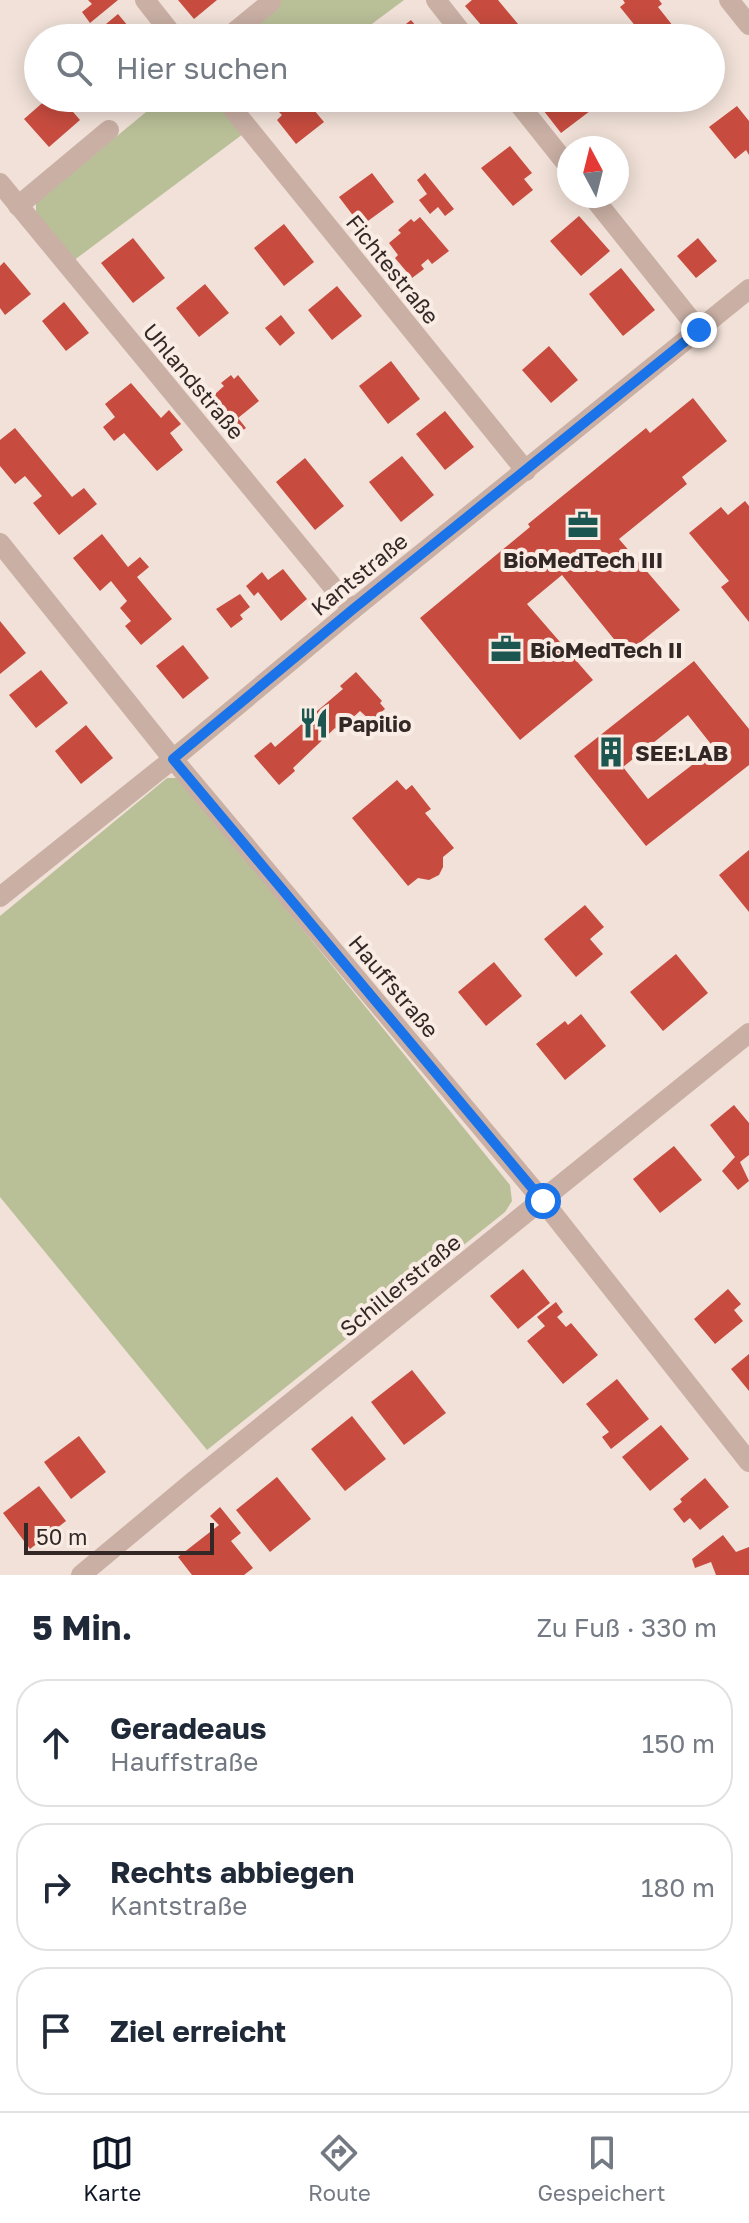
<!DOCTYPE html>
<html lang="de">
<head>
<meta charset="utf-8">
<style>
  :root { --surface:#fff; --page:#f6f6f7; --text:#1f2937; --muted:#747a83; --line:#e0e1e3; --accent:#111827 }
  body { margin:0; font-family:"Golos Text",sans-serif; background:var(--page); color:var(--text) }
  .compass { position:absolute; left:557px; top:136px; width:72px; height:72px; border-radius:50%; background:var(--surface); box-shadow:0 4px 20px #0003; rotate:353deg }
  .scale { position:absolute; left:24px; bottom:20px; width:190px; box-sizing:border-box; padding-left:8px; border:4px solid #342826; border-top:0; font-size:22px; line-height:28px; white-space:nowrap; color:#342826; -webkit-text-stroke:6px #f9ece4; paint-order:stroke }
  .stop { position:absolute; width:24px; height:24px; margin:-18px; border:6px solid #1a73e8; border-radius:50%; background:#fff }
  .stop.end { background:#1a73e8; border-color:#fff; box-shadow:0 2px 8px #0008 }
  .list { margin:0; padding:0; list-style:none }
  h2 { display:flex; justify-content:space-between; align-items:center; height:104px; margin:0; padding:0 32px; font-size:34px }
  h2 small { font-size:26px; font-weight:400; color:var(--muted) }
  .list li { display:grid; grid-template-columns:52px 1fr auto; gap:24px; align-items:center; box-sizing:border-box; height:128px; margin:0 16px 16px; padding:0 16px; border:2px solid var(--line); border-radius:32px }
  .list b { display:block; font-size:30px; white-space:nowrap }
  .list p { margin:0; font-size:26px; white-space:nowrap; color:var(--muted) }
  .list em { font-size:26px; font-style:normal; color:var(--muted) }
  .icon { flex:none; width:44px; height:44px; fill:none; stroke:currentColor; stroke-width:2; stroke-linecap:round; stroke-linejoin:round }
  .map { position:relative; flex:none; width:749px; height:1575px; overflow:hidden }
  .search { position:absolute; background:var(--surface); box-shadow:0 4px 20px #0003; left:24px; right:24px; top:24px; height:88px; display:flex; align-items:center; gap:20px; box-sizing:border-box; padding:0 28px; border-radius:44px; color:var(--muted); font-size:30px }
  .sheet { height:536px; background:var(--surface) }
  nav { display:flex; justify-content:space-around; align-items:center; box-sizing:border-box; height:112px; border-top:2px solid var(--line); background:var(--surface); font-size:22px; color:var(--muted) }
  nav a { display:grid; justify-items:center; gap:4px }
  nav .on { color:var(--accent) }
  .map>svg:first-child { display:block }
</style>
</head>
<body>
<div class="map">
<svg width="749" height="1575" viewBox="0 0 749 1575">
  <rect width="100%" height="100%" fill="#f1e1d8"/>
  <g fill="#b9c098">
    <polygon points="281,0 404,0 353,38 234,38"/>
    <polygon points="163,98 215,98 243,134 73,261 36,212 36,203"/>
    <polygon points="167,778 176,778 184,783 510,1185 512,1201 505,1212 207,1450 0,1197 0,916"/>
  </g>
  <g fill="#c74c3f" fill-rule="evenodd">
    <polygon points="88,0 118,0 90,23 82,12 92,4"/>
    <polygon points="178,0 217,0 194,19"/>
    <polygon points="472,0 498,0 518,24 501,38 492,38 465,6"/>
    <polygon points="623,0 659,0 662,4 658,7 677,31 669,38 645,38 620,7 625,3"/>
    <polygon points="118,14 138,38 97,38 94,34"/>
    <polygon points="411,20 426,38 388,38"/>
    <polygon points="48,98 61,98 80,120 49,147 24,119"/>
    <polygon points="304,98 324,122 296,144 277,120 282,115 279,112 291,102 294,106"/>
    <polygon points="551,98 587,98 594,108 561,133 540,106"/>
    <polygon points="737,106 749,121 749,155 746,150 735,159 709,127"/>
    <polygon points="510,146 532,173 524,179 533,190 513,206 481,168"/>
    <polygon points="372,173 394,202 361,226 339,197"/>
    <polygon points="425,173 454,209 445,216 438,207 430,214 419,200 427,194 417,180"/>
    <polygon points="579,216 610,251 581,276 550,241"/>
    <polygon points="420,217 449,251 432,264 428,259 421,265 424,269 412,278 395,258 398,255 389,243 401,233 398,230 411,219 414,222"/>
    <polygon points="284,224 314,262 284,286 254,248"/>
    <polygon points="133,238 165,278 133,303 101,263"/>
    <polygon points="698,238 717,261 696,278 677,256"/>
    <polygon points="4,262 31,294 5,315 0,308 0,266"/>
    <polygon points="621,268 655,310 623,336 589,294"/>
    <polygon points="205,284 229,313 199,337 176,308"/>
    <polygon points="337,286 362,316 332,340 308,310"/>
    <polygon points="64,302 89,333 66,351 42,321"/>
    <polygon points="281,315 295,333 280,346 265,328"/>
    <polygon points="549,346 578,380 551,403 522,370"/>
    <polygon points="391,361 420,399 388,424 359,386"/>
    <polygon points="231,375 234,379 238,375 259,401 238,418 246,428 239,433 231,424 235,421 214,395 224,386 221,383"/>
    <polygon points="131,383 161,418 169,410 181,424 170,433 183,450 157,471 124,433 114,441 103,427 115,417 105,404"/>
    <polygon points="693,398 727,441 682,477 687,484 619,539 680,610 626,654 562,575 527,604 593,680 520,740 420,618 530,527 528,524 646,428 650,433"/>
    <polygon points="445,411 474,447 445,470 416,434"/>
    <polygon points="15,428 72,497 84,488 97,504 59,535 33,503 42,496 25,476 15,484 0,466 0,440"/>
    <polygon points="402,456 434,495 401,522 369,482"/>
    <polygon points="305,458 344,506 315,530 276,482"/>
    <polygon points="745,501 749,506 749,622 721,587 729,581 689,533 721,507 728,515"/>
    <polygon points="102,534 128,567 140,557 149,567 137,577 172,619 141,645 125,626 131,621 120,608 127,601 111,581 100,591 73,558"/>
    <polygon points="283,569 307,599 281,621 258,592 254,596 246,586 262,572 268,580"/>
    <polygon points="240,594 250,607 240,615 243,619 231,628 216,609"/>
    <polygon points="0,621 26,653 0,674"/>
    <polygon points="183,645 209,678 183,699 156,666"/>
    <path d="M694 661 749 729V765L646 846 574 756ZM688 715 714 748 648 799 623 767Z"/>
    <polygon points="41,670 68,703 36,728 9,695"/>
    <polygon points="356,672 382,701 380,703 385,709 371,721 360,711 338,731 335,728 293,768 295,771 279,785 254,756 271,742 275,747 343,689 340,686"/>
    <polygon points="86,725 113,758 81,784 55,751"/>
    <polygon points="397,780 406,790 412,785 431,809 425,813 454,848 443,857 443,867 439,875 429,880 418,878 408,886 352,818"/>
    <polygon points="749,850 749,912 719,875"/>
    <polygon points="585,905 604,927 590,939 603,954 576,977 544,939"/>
    <polygon points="676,954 708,993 663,1031 630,992"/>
    <polygon points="494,962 522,996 486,1026 458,992"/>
    <polygon points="581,1014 606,1046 565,1080 536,1044 565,1021 568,1025"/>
    <polygon points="734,1105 749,1123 749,1155 740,1162 749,1181 738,1190 722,1171 735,1157 710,1125"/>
    <polygon points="674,1146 702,1180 660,1213 633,1179"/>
    <polygon points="523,1269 550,1303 518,1329 490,1296"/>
    <polygon points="728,1289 741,1304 734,1310 743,1321 715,1344 694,1319"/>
    <polygon points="556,1302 563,1312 557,1317 566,1327 571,1323 598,1355 563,1384 527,1341 545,1326 537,1317"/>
    <polygon points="749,1354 749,1391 731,1369"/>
    <polygon points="412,1370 446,1413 404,1445 371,1402"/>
    <polygon points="617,1379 649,1419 611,1449 602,1437 609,1432 586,1404"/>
    <polygon points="352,1416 386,1459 345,1491 311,1449"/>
    <polygon points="661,1425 689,1459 650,1491 622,1457"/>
    <polygon points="79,1436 106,1472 71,1499 44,1462"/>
    <polygon points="277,1477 311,1519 270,1552 236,1510"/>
    <polygon points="705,1478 729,1507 700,1530 690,1518 684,1523 673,1509 682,1502 680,1499"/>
    <polygon points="39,1486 66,1521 30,1549 3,1513"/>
    <polygon points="220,1507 241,1533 231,1541 253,1568 244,1575 192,1575 178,1557 219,1525 210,1516"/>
    <polygon points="723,1535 736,1552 749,1547 749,1575 716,1575 711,1562 695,1568 692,1559"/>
  </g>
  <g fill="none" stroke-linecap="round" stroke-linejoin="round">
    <g stroke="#c9afa4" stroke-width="20">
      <polyline points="145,0 175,38"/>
      <polyline points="436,0 466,38"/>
      <polyline points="729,0 749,25"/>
      <polyline points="227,38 271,2"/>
      <polyline points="224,98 526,471"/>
      <polyline points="514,98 569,167"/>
      <polyline points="0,183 352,610"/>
      <polyline points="592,196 699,330"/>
      <polyline points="18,206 109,130"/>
      <polyline points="0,543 173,759 543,1201 749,1462"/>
      <polyline points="0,897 173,759 352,610 749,289"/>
      <polyline points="81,1575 195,1480 749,1033"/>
    </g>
  </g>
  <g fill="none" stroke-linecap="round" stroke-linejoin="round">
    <polyline stroke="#1a73e8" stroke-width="10" points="543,1201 173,759 352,610 699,330"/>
  </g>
  <defs>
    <g id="office-bare" transform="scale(2.4)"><path d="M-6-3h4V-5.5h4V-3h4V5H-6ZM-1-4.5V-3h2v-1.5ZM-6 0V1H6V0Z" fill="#1b5651" stroke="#f9ece4" stroke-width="2.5" paint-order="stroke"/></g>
    <g id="restaurant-bare" transform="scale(2.4)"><path d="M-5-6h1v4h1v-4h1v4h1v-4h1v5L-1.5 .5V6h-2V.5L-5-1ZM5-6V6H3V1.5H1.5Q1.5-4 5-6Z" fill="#1b5651" stroke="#f9ece4" stroke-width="2.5" paint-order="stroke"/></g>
    <g id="building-bare" transform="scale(2.4)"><path d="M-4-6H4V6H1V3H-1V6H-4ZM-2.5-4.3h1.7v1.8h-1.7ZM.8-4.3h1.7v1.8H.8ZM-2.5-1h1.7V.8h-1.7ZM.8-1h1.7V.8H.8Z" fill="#1b5651" stroke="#f9ece4" stroke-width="2.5" paint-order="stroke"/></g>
  </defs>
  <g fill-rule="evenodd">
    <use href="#office-bare" x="583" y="525"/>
    <use href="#office-bare" x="506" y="649"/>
    <use href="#restaurant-bare" x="314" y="723"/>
    <use href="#building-bare" x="611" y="752"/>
  </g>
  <g text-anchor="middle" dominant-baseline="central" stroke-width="8" stroke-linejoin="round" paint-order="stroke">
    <g font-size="22" fill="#342826" stroke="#f9ece4">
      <text transform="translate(393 269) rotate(51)">Fichtestraße</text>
      <text transform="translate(194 381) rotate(50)">Uhlandstraße</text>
      <text transform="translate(359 574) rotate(-39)">Kantstraße</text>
      <text transform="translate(394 986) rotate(50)">Hauffstraße</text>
      <text transform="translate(400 1285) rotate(-39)">Schillerstraße</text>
    </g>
    <g font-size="22" font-weight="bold" fill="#342826" stroke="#f9ece4" text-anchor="start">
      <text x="583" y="559" text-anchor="middle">BioMedTech III</text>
      <text x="530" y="649">BioMedTech II</text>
      <text x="338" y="723">Papilio</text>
      <text x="635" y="752">SEE:LAB</text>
    </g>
  </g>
</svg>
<svg class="compass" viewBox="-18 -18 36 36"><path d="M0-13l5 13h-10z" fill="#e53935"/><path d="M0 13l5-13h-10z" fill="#747a83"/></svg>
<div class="scale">50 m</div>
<div class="stop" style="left:543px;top:1201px"></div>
<div class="stop end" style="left:699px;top:330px"></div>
<div class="search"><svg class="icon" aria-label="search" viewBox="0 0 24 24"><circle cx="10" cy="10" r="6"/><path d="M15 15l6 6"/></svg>Hier suchen</div>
</div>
<section class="sheet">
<h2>5 Min.<small>Zu Fuß · 330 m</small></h2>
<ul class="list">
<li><svg class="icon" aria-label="ahead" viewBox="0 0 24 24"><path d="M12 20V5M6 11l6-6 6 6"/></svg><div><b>Geradeaus</b><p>Hauffstraße</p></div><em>150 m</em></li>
<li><svg class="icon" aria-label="right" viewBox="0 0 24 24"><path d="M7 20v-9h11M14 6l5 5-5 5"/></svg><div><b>Rechts abbiegen</b><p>Kantstraße</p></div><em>180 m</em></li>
<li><svg class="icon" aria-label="arrive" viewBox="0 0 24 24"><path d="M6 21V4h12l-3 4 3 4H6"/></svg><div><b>Ziel erreicht</b></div></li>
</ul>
</section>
<nav>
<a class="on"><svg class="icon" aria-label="map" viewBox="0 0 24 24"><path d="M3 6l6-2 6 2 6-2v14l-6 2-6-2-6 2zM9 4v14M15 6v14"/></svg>Karte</a>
<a><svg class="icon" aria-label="directions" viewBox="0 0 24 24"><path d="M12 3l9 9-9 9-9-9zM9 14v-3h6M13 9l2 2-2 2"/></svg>Route</a>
<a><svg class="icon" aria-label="saved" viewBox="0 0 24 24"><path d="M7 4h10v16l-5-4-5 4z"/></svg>Gespeichert</a>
</nav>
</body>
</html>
